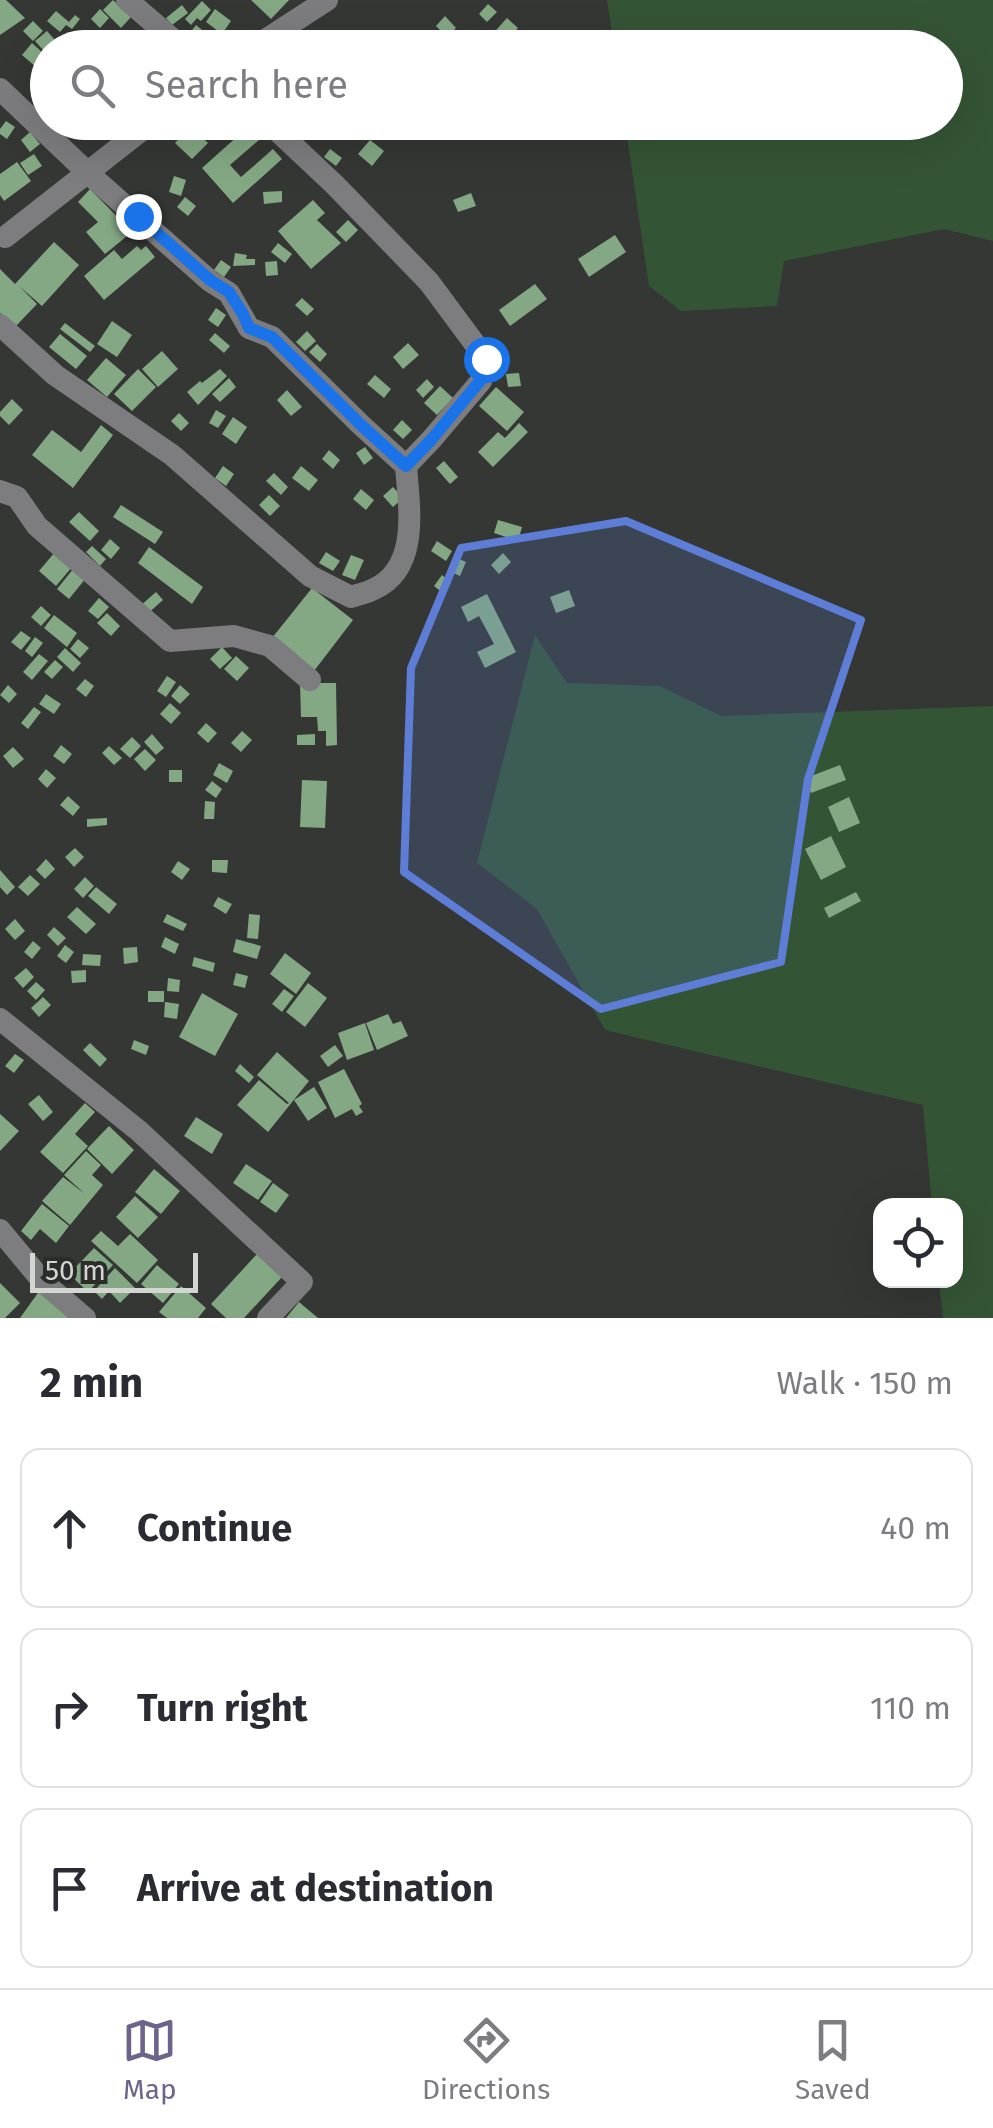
<!DOCTYPE html>
<html lang="en">
<head>
<meta charset="utf-8">
<style>
  :root { --surface:#fff; --page:#f7f7f7; --text:#2b2b33; --muted:#7c7c81; --line:#e1e1e2; --accent:#6e638a }
  body { margin:0; font-family:"Fira Sans",sans-serif; background:var(--page); color:var(--text) }
  .controls { position:absolute; right:30px; bottom:30px; display:grid; overflow:hidden; border-radius:20px; box-shadow:0 10px 40px #0002 }
  .controls button { width:90px; height:90px; display:grid; place-items:center; padding:0; border:0; border-bottom:2px solid var(--line); background:var(--surface); color:var(--text); font:50px sans-serif }
  .scale { position:absolute; left:30px; bottom:25px; width:168px; box-sizing:border-box; padding-left:10px; border:5px solid #d3d5d3; border-top:0; font-size:28px; line-height:35px; white-space:nowrap; color:#d3d5d3; -webkit-text-stroke:8px #2a2d29; paint-order:stroke }
  .stop { position:absolute; width:30px; height:30px; margin:-22px; border:8px solid #1a73e8; border-radius:50%; background:#fff }
  .stop.end { background:#1a73e8; border-color:#fff; box-shadow:0 2px 10px #0008 }
  .list { margin:0; padding:0; list-style:none }
  h2 { display:flex; justify-content:space-between; align-items:center; height:130px; margin:0; padding:0 40px; font-size:42px }
  h2 small { font-size:32px; font-weight:400; color:var(--muted) }
  .list li { display:grid; grid-template-columns:65px 1fr auto; gap:30px; align-items:center; box-sizing:border-box; height:160px; margin:0 20px 20px; padding:0 20px; border:2px solid var(--line); border-radius:20px }
  .list b { display:block; font-size:38px; white-space:nowrap }
  .list em { font-size:32px; font-style:normal; color:var(--muted) }
  .icon { flex:none; width:55px; height:55px; fill:none; stroke:currentColor; stroke-width:2; stroke-linecap:round; stroke-linejoin:round }
  .map { position:relative; flex:none; width:993px; height:1318px; overflow:hidden }
  .search { position:absolute; background:var(--surface); box-shadow:0 10px 40px #0002; left:30px; right:30px; top:30px; height:110px; display:flex; align-items:center; gap:25px; box-sizing:border-box; padding:0 35px; border-radius:55px; color:var(--muted); font-size:38px }
  .sheet { height:670px; background:var(--surface) }
  nav { display:flex; justify-content:space-around; align-items:center; box-sizing:border-box; height:140px; border-top:2px solid var(--line); background:var(--surface); font-size:28px; color:var(--muted) }
  nav a { display:grid; justify-items:center; gap:5px }
  nav .on { color:var(--accent) }
  .map>svg:first-child { display:block }
</style>
</head>
<body>
<div class="map">
<svg width="993" height="1318" viewBox="0 0 993 1318">
  <rect width="100%" height="100%" fill="#343733"/>
  <g fill="#345535">
    <polygon points="607,0 993,0 993,241 944,229 784,261 777,306 681,311 649,286 625,123 946,122 946,48 614,47"/>
    <polygon points="535,635 567,683 660,686 721,716 993,706 993,1318 943,1318 939,1281 956,1280 956,1206 932,1205 923,1105 605,1030 537,909 477,863"/>
  </g>
  <g fill="#84a884">
    <polygon points="0,0 6,0 25,18 0,35"/>
    <polygon points="113,0 131,17 121,28 103,10"/>
    <polygon points="251,0 289,0 271,19"/>
    <polygon points="202,1 211,10 201,21 197,18 191,25 185,19"/>
    <polygon points="488,4 497,12 487,22 479,14"/>
    <polygon points="182,5 188,13 172,25 166,18"/>
    <polygon points="100,9 109,18 100,28 91,19"/>
    <polygon points="215,9 231,21 222,34 206,22"/>
    <polygon points="56,11 69,22 75,15 80,19 72,29 66,25 60,32 47,21"/>
    <polygon points="445,16 456,28 447,37 436,26"/>
    <polygon points="507,18 518,28 499,48 489,38"/>
    <polygon points="33,21 43,31 33,41 23,31"/>
    <polygon points="196,25 212,38 204,48 191,48 183,42"/>
    <polygon points="47,31 55,40 43,50 35,41"/>
    <polygon points="32,43 43,53 41,56 48,61 48,67 43,73 22,55"/>
    <polygon points="6,121 15,127 7,139 0,134 0,129"/>
    <polygon points="103,122 110,122 115,130 104,138 97,127"/>
    <polygon points="162,122 178,122 183,129 172,136"/>
    <polygon points="249,126 260,139 230,165 241,177 273,149 282,159 233,203 202,168"/>
    <polygon points="30,132 40,144 30,152 21,140"/>
    <polygon points="184,133 191,140 197,133 208,143 192,159 175,143"/>
    <polygon points="370,140 384,151 372,166 358,154"/>
    <polygon points="330,149 342,158 336,166 324,157"/>
    <polygon points="34,154 42,166 28,175 20,163"/>
    <polygon points="17,162 31,181 4,201 0,195 0,174"/>
    <polygon points="174,176 186,180 181,196 169,192"/>
    <polygon points="90,189 132,232 105,254 86,232 98,222 78,202"/>
    <polygon points="282,191 282,202 264,204 263,192"/>
    <polygon points="471,193 476,206 458,212 453,200"/>
    <polygon points="185,197 196,206 188,216 177,207"/>
    <polygon points="313,200 325,213 317,220 341,243 311,269 278,231"/>
    <polygon points="348,220 358,230 346,242 336,232"/>
    <polygon points="615,235 626,252 589,277 578,259"/>
    <polygon points="54,242 79,265 42,306 19,286 37,304 15,327 0,313 0,269 15,284"/>
    <polygon points="278,243 292,254 285,263 271,252"/>
    <polygon points="137,246 141,250 146,246 155,257 104,300 84,276 114,250 122,259"/>
    <polygon points="235,253 247,255 246,259 255,259 255,265 233,266"/>
    <polygon points="221,260 231,267 224,277 214,270"/>
    <polygon points="277,261 278,275 266,276 265,262"/>
    <polygon points="535,284 547,299 510,326 499,310"/>
    <polygon points="302,298 314,309 307,316 295,305"/>
    <polygon points="216,308 226,315 218,327 208,320"/>
    <polygon points="112,321 132,335 117,357 97,344"/>
    <polygon points="65,323 95,346 90,352 60,329"/>
    <polygon points="307,331 316,341 305,351 296,342"/>
    <polygon points="215,333 230,346 224,353 209,340"/>
    <polygon points="60,334 87,356 76,369 49,347"/>
    <polygon points="408,343 419,355 403,369 393,357"/>
    <polygon points="317,344 327,354 320,362 309,352"/>
    <polygon points="162,351 178,369 158,387 142,369"/>
    <polygon points="106,358 126,375 107,397 87,380"/>
    <polygon points="138,369 156,387 132,411 114,394"/>
    <polygon points="220,369 227,376 198,405 187,392 200,381 202,383"/>
    <polygon points="519,373 521,386 508,387 506,374"/>
    <polygon points="375,375 391,389 384,398 367,384"/>
    <polygon points="229,378 236,387 220,402 212,394"/>
    <polygon points="427,379 434,387 423,398 416,390"/>
    <polygon points="440,386 453,398 437,415 424,403"/>
    <polygon points="496,387 524,412 507,431 479,406"/>
    <polygon points="287,390 302,407 291,416 277,400"/>
    <polygon points="12,399 23,410 9,425 0,416 0,412"/>
    <polygon points="216,410 226,416 218,428 209,423"/>
    <polygon points="179,413 189,423 181,431 171,421"/>
    <polygon points="233,417 247,427 236,444 222,434"/>
    <polygon points="402,420 412,430 403,439 393,430"/>
    <polygon points="519,423 528,432 493,467 478,452 498,432 505,438"/>
    <polygon points="101,425 113,435 73,488 32,455 52,430 81,452"/>
    <polygon points="365,447 373,458 364,465 356,453"/>
    <polygon points="329,450 340,460 333,469 322,459"/>
    <polygon points="444,461 458,477 450,484 436,468"/>
    <polygon points="223,466 234,474 226,486 215,478"/>
    <polygon points="301,466 318,480 309,491 292,478"/>
    <polygon points="274,473 288,487 281,495 266,481"/>
    <polygon points="393,487 403,498 393,507 383,496"/>
    <polygon points="361,489 374,500 366,510 353,499"/>
    <polygon points="269,495 280,506 270,516 259,505"/>
    <polygon points="121,505 163,532 155,544 113,517"/>
    <polygon points="79,512 99,531 90,541 69,522"/>
    <polygon points="498,520 522,527 518,541 494,533"/>
    <polygon points="110,539 120,548 111,559 101,550"/>
    <polygon points="437,541 452,551 446,561 431,551"/>
    <polygon points="92,546 106,559 100,566 86,552"/>
    <polygon points="149,547 203,587 192,604 138,563"/>
    <polygon points="55,552 72,567 56,586 39,571"/>
    <polygon points="326,552 340,561 333,571 319,563"/>
    <polygon points="503,553 511,562 499,574 491,565"/>
    <polygon points="351,555 364,560 355,580 342,575"/>
    <polygon points="455,557 466,562 460,576 449,571"/>
    <polygon points="74,568 86,578 69,599 57,589"/>
    <polygon points="442,575 451,583 443,593 434,586"/>
    <polygon points="312,588 353,620 314,671 272,638"/>
    <polygon points="569,590 575,606 556,613 550,597"/>
    <polygon points="156,592 163,600 146,615 139,607"/>
    <polygon points="487,594 516,652 485,668 477,652 494,644 479,616 468,622 461,607"/>
    <polygon points="99,598 109,607 98,619 88,611"/>
    <polygon points="41,606 51,615 41,626 31,617"/>
    <polygon points="107,613 120,626 111,636 97,623"/>
    <polygon points="54,615 77,633 67,647 44,628"/>
    <polygon points="21,631 31,638 21,650 11,642"/>
    <polygon points="35,637 43,643 32,657 25,651"/>
    <polygon points="78,639 89,648 80,658 70,649"/>
    <polygon points="222,647 232,658 220,669 210,659"/>
    <polygon points="65,648 81,663 73,672 57,657"/>
    <polygon points="39,654 48,661 32,680 23,672"/>
    <polygon points="236,656 249,668 237,681 224,669"/>
    <polygon points="55,660 63,667 52,679 44,672"/>
    <polygon points="167,676 176,682 166,697 157,691"/>
    <polygon points="85,679 94,686 86,697 76,689"/>
    <polygon points="300,683 336,683 337,745 326,746 326,731 318,731 317,717 301,717"/>
    <polygon points="8,685 17,694 9,703 0,695"/>
    <polygon points="180,685 190,694 180,704 171,696"/>
    <polygon points="46,694 61,704 54,714 39,704"/>
    <polygon points="170,703 181,713 171,724 160,714"/>
    <polygon points="34,707 41,712 28,729 21,723"/>
    <polygon points="206,723 217,733 208,743 197,733"/>
    <polygon points="242,731 252,740 241,752 231,743"/>
    <polygon points="152,734 164,748 156,755 144,742"/>
    <polygon points="315,734 315,745 297,745 297,735"/>
    <polygon points="132,737 141,746 130,758 120,749"/>
    <polygon points="61,745 72,754 64,764 53,756"/>
    <polygon points="109,746 122,758 114,765 102,753"/>
    <polygon points="13,747 24,759 13,768 3,756"/>
    <polygon points="145,749 156,760 145,771 134,759"/>
    <polygon points="219,763 233,771 227,783 213,775"/>
    <polygon points="840,765 846,780 811,793 806,778"/>
    <polygon points="46,769 56,778 47,788 38,779"/>
    <rect x="169" y="770" width="13" height="12"/>
    <polygon points="302,780 327,781 325,828 300,827"/>
    <polygon points="212,781 222,789 216,798 205,790"/>
    <polygon points="68,796 80,807 73,816 60,805"/>
    <polygon points="849,797 860,823 839,832 828,807"/>
    <polygon points="205,801 215,802 214,819 204,819"/>
    <polygon points="107,818 107,825 87,827 87,819"/>
    <polygon points="831,836 846,867 821,880 805,849"/>
    <polygon points="75,848 84,857 74,867 65,857"/>
    <polygon points="46,859 55,869 45,879 36,870"/>
    <polygon points="212,860 228,860 227,873 212,872"/>
    <polygon points="178,861 190,869 182,880 171,872"/>
    <polygon points="0,870 15,887 7,895 0,887"/>
    <polygon points="30,875 40,884 28,896 18,887"/>
    <polygon points="85,877 94,886 83,898 74,889"/>
    <polygon points="96,887 117,904 109,914 88,896"/>
    <polygon points="856,892 861,901 829,918 824,908"/>
    <polygon points="218,897 232,904 226,914 213,906"/>
    <polygon points="77,907 96,924 86,934 67,917"/>
    <polygon points="167,914 187,924 183,931 163,922"/>
    <polygon points="249,914 260,915 258,939 247,938"/>
    <polygon points="15,919 25,931 15,940 5,929"/>
    <polygon points="54,927 66,938 58,946 47,935"/>
    <polygon points="165,937 179,944 175,954 161,947"/>
    <polygon points="236,939 261,946 257,959 233,952"/>
    <polygon points="33,941 41,948 32,959 24,952"/>
    <polygon points="65,945 74,952 66,963 57,956"/>
    <polygon points="137,947 138,962 124,964 123,948"/>
    <polygon points="285,953 311,973 296,994 270,974"/>
    <polygon points="83,954 101,955 100,966 82,965"/>
    <polygon points="194,957 215,963 213,972 192,966"/>
    <polygon points="26,968 34,977 23,988 14,978"/>
    <polygon points="86,970 86,982 72,983 71,971"/>
    <polygon points="236,973 248,976 245,988 233,985"/>
    <polygon points="168,978 180,980 179,992 167,991"/>
    <polygon points="36,982 45,990 36,1000 27,991"/>
    <polygon points="308,983 327,998 305,1027 286,1012"/>
    <polygon points="284,989 294,996 282,1012 272,1004"/>
    <rect x="148" y="991" width="16" height="11"/>
    <polygon points="202,993 238,1014 215,1056 179,1037"/>
    <polygon points="43,997 51,1005 39,1017 31,1008"/>
    <polygon points="165,1002 179,1004 177,1019 164,1017"/>
    <polygon points="388,1014 393,1024 401,1021 408,1036 377,1050 366,1023"/>
    <polygon points="365,1023 374,1050 347,1060 338,1033"/>
    <polygon points="134,1040 149,1046 146,1055 131,1049"/>
    <polygon points="90,1043 107,1059 100,1067 83,1050"/>
    <polygon points="335,1045 343,1056 328,1067 320,1056"/>
    <polygon points="277,1052 309,1081 268,1132 237,1105 259,1080 287,1104 289,1103 257,1075"/>
    <polygon points="15,1054 24,1060 14,1073 5,1066"/>
    <polygon points="240,1064 254,1077 249,1083 235,1071"/>
    <polygon points="344,1069 362,1104 359,1106 363,1112 356,1116 352,1109 335,1118 318,1082"/>
    <polygon points="314,1087 327,1108 308,1121 294,1100"/>
    <polygon points="39,1095 53,1112 43,1121 28,1104"/>
    <polygon points="85,1103 95,1112 75,1134 88,1146 63,1173 40,1152"/>
    <polygon points="0,1114 19,1131 0,1151"/>
    <polygon points="196,1117 223,1134 212,1154 184,1136"/>
    <polygon points="109,1126 134,1150 112,1174 87,1149"/>
    <polygon points="86,1151 101,1165 92,1175 103,1185 70,1225 42,1201 63,1177 85,1194 64,1175"/>
    <polygon points="246,1164 272,1181 258,1200 233,1183"/>
    <polygon points="154,1169 180,1191 161,1214 135,1192"/>
    <polygon points="273,1183 289,1195 276,1213 260,1202"/>
    <polygon points="135,1196 158,1217 138,1238 116,1217"/>
    <polygon points="42,1204 69,1226 56,1243 40,1229 31,1240 21,1231"/>
    <polygon points="101,1231 118,1246 130,1234 158,1260 137,1283 91,1241"/>
    <polygon points="94,1248 113,1265 88,1292 69,1274"/>
    <polygon points="257,1254 282,1277 244,1318 226,1318 211,1304"/>
    <polygon points="157,1265 179,1284 163,1303 141,1284"/>
    <polygon points="115,1268 135,1288 120,1303 109,1291 102,1299 94,1291"/>
    <polygon points="0,1283 20,1303 5,1318 0,1318"/>
    <polygon points="181,1286 206,1308 198,1318 167,1318 159,1312"/>
    <polygon points="40,1290 69,1318 20,1318"/>
    <polygon points="299,1302 318,1318 286,1318"/>
  </g>
  <g fill="none" stroke-linecap="round" stroke-linejoin="round">
    <g stroke="#7d7d7f" stroke-width="22">
      <polyline points="127,0 183,48"/>
      <polyline points="253,48 327,0"/>
      <path d="M0 89 89 174 210 281 229 293 249 328 272 337 360 424 406 466C409 507 420 568 374 589 367 593 359 594 351 597L310 576 172 455 55 375 0 325"/>
      <polyline points="268,122 335,185 429,282 486,359 481,381 431,440 406,466"/>
      <polyline points="5,237 152,122"/>
      <polyline points="0,491 17,497 37,526 170,641 234,636 270,646 310,680"/>
      <polyline points="0,1019 139,1131 302,1282 268,1318"/>
      <polyline points="0,1230 44,1283 85,1318"/>
    </g>
  </g>
  <g fill="none" stroke-linecap="round" stroke-linejoin="round">
    <polyline stroke="#1a73e8" stroke-width="12" points="138,216 210,280 229,292 243,314 249,328 272,337 360,424 406,466 431,440 480,381 486,359"/>
  </g>
  <path fill="#5d7dd6" fill-opacity="0.2" stroke="#5d7dd6" stroke-width="8" stroke-linejoin="round" d="M626 521 861 620 808 779 781 962 601 1009 404 872 411 668 461 548Z"/>
</svg>
<div class="controls">
<button><svg class="icon" aria-label="locate" viewBox="0 0 24 24"><circle cx="12" cy="12" r="6"/><path d="M12 2v4M12 18v4M2 12h4M18 12h4"/></svg></button>
</div>
<div class="scale">50 m</div>
<div class="stop" style="left:486px;top:359px"></div>
<div class="stop end" style="left:138px;top:216px"></div>
<div class="search"><svg class="icon" aria-label="search" viewBox="0 0 24 24"><circle cx="10" cy="10" r="6"/><path d="M15 15l6 6"/></svg>Search here</div>
</div>
<section class="sheet">
<h2>2 min<small>Walk · 150 m</small></h2>
<ul class="list">
<li><svg class="icon" aria-label="ahead" viewBox="0 0 24 24"><path d="M12 20V5M6 11l6-6 6 6"/></svg><div><b>Continue</b></div><em>40 m</em></li>
<li><svg class="icon" aria-label="right" viewBox="0 0 24 24"><path d="M7 20v-9h11M14 6l5 5-5 5"/></svg><div><b>Turn right</b></div><em>110 m</em></li>
<li><svg class="icon" aria-label="arrive" viewBox="0 0 24 24"><path d="M6 21V4h12l-3 4 3 4H6"/></svg><div><b>Arrive at destination</b></div></li>
</ul>
</section>
<nav>
<a class="on"><svg class="icon" aria-label="map" viewBox="0 0 24 24"><path d="M3 6l6-2 6 2 6-2v14l-6 2-6-2-6 2zM9 4v14M15 6v14"/></svg>Map</a>
<a><svg class="icon" aria-label="directions" viewBox="0 0 24 24"><path d="M12 3l9 9-9 9-9-9zM9 14v-3h6M13 9l2 2-2 2"/></svg>Directions</a>
<a><svg class="icon" aria-label="saved" viewBox="0 0 24 24"><path d="M7 4h10v16l-5-4-5 4z"/></svg>Saved</a>
</nav>
</body>
</html>
